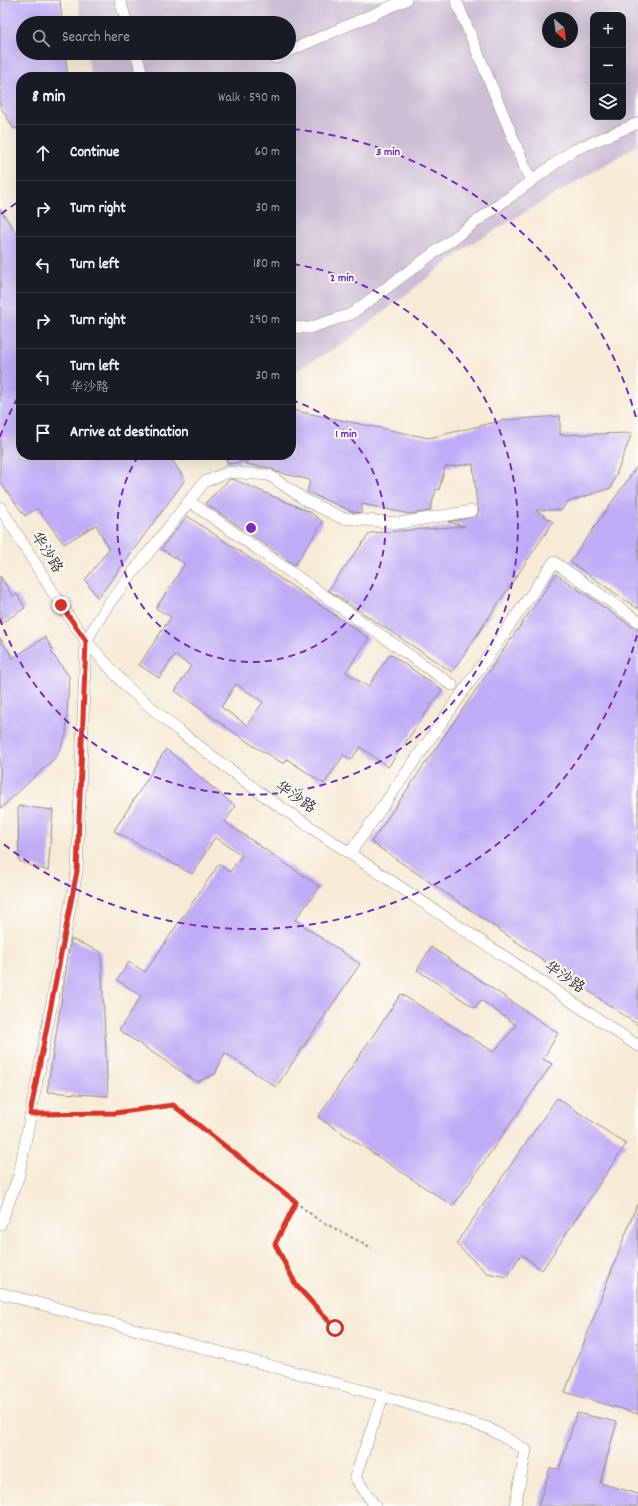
<!DOCTYPE html>
<html lang="en">
<head>
<meta charset="utf-8">
<style>
  :root { --surface:#171b24; --page:#242831; --text:#f1f3f6; --muted:#9ea1a6; --line:#363941 }
  body { margin:0; font-family:Dekko,"LXGW WenKai TC",sans-serif; background:var(--page); color:var(--text) }
  .controls { position:absolute; right:12px; top:12px; display:grid; overflow:hidden; border-radius:8px; box-shadow:0 4px 16px #0002 }
  .controls button { width:36px; height:36px; display:grid; place-items:center; padding:0; border:0; border-bottom:1px solid var(--line); background:var(--surface); color:var(--text); font:20px sans-serif }
  .compass { position:absolute; left:542px; top:12px; width:36px; height:36px; border-radius:50%; background:var(--surface); box-shadow:0 4px 16px #0002; rotate:152deg }
  .stop { position:absolute; width:12px; height:12px; margin:-9px; border:3px solid #d93025; border-radius:50%; background:#fff }
  .stop.end { background:#d93025; border-color:#fff; box-shadow:0 1px 4px #0008 }
  .list { margin:0; padding:0; list-style:none }
  h2 { display:flex; justify-content:space-between; align-items:center; height:52px; margin:0; padding:0 16px; font-size:17px }
  h2 small { font-size:13px; font-weight:400; color:var(--muted) }
  .list li { display:grid; grid-template-columns:26px 1fr auto; gap:12px; align-items:center; box-sizing:border-box; height:56px; padding:0 16px; border-top:1px solid var(--line) }
  .list b { display:block; font-size:15px; white-space:nowrap }
  .list p { margin:0; font-size:13px; white-space:nowrap; color:var(--muted) }
  .list em { font-size:13px; font-style:normal; color:var(--muted) }
  .icon { flex:none; width:22px; height:22px; fill:none; stroke:currentColor; stroke-width:2; stroke-linecap:round; stroke-linejoin:round }
  .map { position:relative; flex:none; width:638px; height:1506px; overflow:hidden }
  .search { position:absolute; background:var(--surface); box-shadow:0 4px 16px #0002; left:16px; top:16px; width:280px; height:44px; display:flex; align-items:center; gap:10px; box-sizing:border-box; padding:0 14px; border-radius:22px; color:var(--muted); font-size:15px }
  .panel { position:absolute; background:var(--surface); box-shadow:0 4px 16px #0002; left:16px; top:72px; width:280px; height:388px; border-radius:16px }
  .map>svg:first-child { display:block }
</style>
</head>
<body>
<div class="map">
<svg width="638" height="1506" viewBox="0 0 638 1506">
  <rect width="100%" height="100%" fill="#fdfcf7"/>
  <filter id="ink" filterUnits="userSpaceOnUse"><feTurbulence type="fractalNoise" baseFrequency=".025" numOctaves="2"/><feDisplacementMap in="SourceGraphic" scale="8" xChannelSelector="R" yChannelSelector="G"/><feConvolveMatrix kernelMatrix="1 2 1 2 8 2 1 2 1" color-interpolation-filters="sRGB"/></filter>
  <filter id="wash" filterUnits="userSpaceOnUse"><feTurbulence type="fractalNoise" baseFrequency=".012" numOctaves="4" result="noise"/><feDisplacementMap in="SourceGraphic" scale="16" xChannelSelector="R" yChannelSelector="G"/><feGaussianBlur stdDeviation="0.9" result="paint"/><feColorMatrix in="noise" values="0 0 0 0 0 0 0 0 0 0 0 0 0 0 0 0 0 1.4 0 .05"/><feComposite in="paint" operator="in"/></filter>
  <g filter="url(#wash)">
    <rect width="100%" height="100%" fill="#f6ebd6"/>
    <path fill="#ccbed4" fill-rule="evenodd" d="M78 0H638V145L470 245 346 341 291 374V77H91L87 53H289V23H82ZM593 15H623V117H593ZM548 18H572V42H548Z"/>
    <g id="blocks">
      <g fill="#bfacf6" fill-rule="evenodd">
        <polygon points="0,0 60,0 62,23 23,23 23,53 65,53 68,77 21,77 21,127 14,129 0,106"/>
        <polygon points="0,209 21,240 21,455 169,455 185,480 98,598 85,580 109,549 96,525 64,544 37,508 25,516 0,482"/>
        <polygon points="291,410 429,438 504,420 560,416 560,435 632,433 611,488 567,502 562,510 536,510 553,522 452,672 328,590 370,533 465,526 448,522 477,516 479,510 477,506 473,464 445,467 439,490 436,489 430,511 410,514 362,504 361,513 353,512 307,492 310,480 277,472 270,468 245,464 248,461 228,464 225,455 291,455"/>
        <polygon points="638,465 638,609 570,562"/>
        <polygon points="230,479 235,480 310,512 323,522 295,565 205,503"/>
        <path d="M187 516 369 638 346 672 368 687 390 654 442 690 388 767 360 747 351 760 344 755 324 784 287 759 284 764 252 745 175 691 191 666 175 655 159 678 139 665 171 617 156 608 185 564 161 549ZM236 684 263 702 247 725 221 707Z"/>
        <polygon points="556,574 638,631 638,1025 371,842"/>
        <polygon points="0,576 13,596 17,594 25,608 0,624"/>
        <polygon points="45,637 53,650 51,652 69,676 66,735 57,756 0,809 0,638 13,658"/>
        <polygon points="166,749 235,806 225,822 320,887 295,920 360,964 276,1087 225,1053 215,1074 197,1082 119,1030 141,996 117,980 129,962 145,972 219,864 230,872 242,855 215,837 192,874 114,831"/>
        <polygon points="18,806 53,810 48,871 19,861"/>
        <polygon points="71,939 101,952 108,1096 47,1092"/>
        <polygon points="431,947 558,1033 543,1059 552,1064 453,1206 318,1117 401,994 494,1052 516,1025 481,1000 475,1008 417,970"/>
        <polygon points="557,1098 626,1144 542,1270 521,1254 507,1277 487,1273 456,1244"/>
        <polygon points="637,1204 638,1204 638,1414 565,1392"/>
        <polygon points="577,1413 617,1422 600,1483 638,1494 638,1506 538,1506 550,1468 559,1469"/>
      </g>
    </g>
  </g>
  <g filter="url(#ink)">
    <use href="#blocks" fill-opacity="0" stroke="#908b80" stroke-width="1"/>
    <g fill="none" stroke-linecap="round" stroke-linejoin="round">
      <g stroke="#908b80" stroke-width="12">
        <g id="minor">
          <polyline points="120,0 127,23"/>
          <polyline points="456,0 531,182"/>
          <polyline points="289,51 406,0"/>
          <polyline points="136,53 143,77"/>
          <polyline points="275,58 285,53"/>
          <polyline points="291,327 309,328 351,314 572,151 638,123"/>
          <polyline points="189,501 452,685"/>
          <polyline points="0,507 61,605 86,641 128,688 178,730 267,798 638,1046"/>
          <polyline points="350,853 554,562 638,621"/>
          <polyline points="0,1225 19,1175 77,871 86,641 109,603 204,482 228,472 269,475 307,501 342,518 399,523 472,511"/>
          <polyline points="0,1293 383,1396 355,1477 375,1506"/>
          <polyline points="383,1396 488,1428 526,1450 515,1506"/>
        </g>
      </g>
      <g stroke="#908b80" stroke-width="2" stroke-dasharray="3 3" stroke-linecap="butt">
        <polyline points="41,1114 115,1113 173,1105 317,1219 372,1248"/>
        <polyline points="296,1202 275,1244 296,1285 335,1328"/>
      </g>
      <use href="#minor" stroke="#fff" stroke-width="11"/>
    </g>
  </g>
  <g fill="none" stroke-linecap="round" stroke-linejoin="round" filter="url(#ink)">
    <polyline stroke="#d93025" stroke-width="5" points="61,605 86,641 77,871 30,1114 115,1113 173,1105 296,1202 275,1244 296,1285 335,1328"/>
  </g>
  <g fill="none" stroke="#7b2cbf" stroke-width="2" stroke-dasharray="7 5">
    <path d="M291 400A134 134 0 1 1 139 455"/>
    <path d="M0 437A267 267 0 0 1 21 392M293 264A267 267 0 1 1 0 619"/>
    <path d="M637 635A401 401 0 0 1 1 842M1 214A401 401 0 0 1 21 200M293 129A401 401 0 0 1 637 421"/>
  </g>
  <g text-anchor="middle" dominant-baseline="central" stroke-width="4" stroke-linejoin="round" paint-order="stroke">
    <g font-size="15" fill="#2b2b2b" stroke="#fdfcf7">
      <text transform="translate(46 553) rotate(58)">华沙路</text>
      <text transform="translate(295 798) rotate(34)">华沙路</text>
      <text transform="translate(564 978) rotate(34)">华沙路</text>
    </g>
  </g>
  <circle cx="251" cy="528" r="6" fill="#7b2cbf" stroke="#fdfcf7" stroke-width="2"/>
  <g font-size="12" text-anchor="middle" font-weight="bold" fill="#7b2cbf" stroke="#fdfcf7" stroke-width="4" stroke-linejoin="round" paint-order="stroke">
    <text x="388" y="155">3 min</text>
    <text x="342" y="281">2 min</text>
    <text x="346" y="437">1 min</text>
  </g>
</svg>
<div class="controls">
<button>+</button>
<button>−</button>
<button><svg class="icon" aria-label="layers" viewBox="0 0 24 24"><path d="M12 4l9 5-9 5-9-5zM3 14l9 5 9-5"/></svg></button>
</div>
<svg class="compass" viewBox="-18 -18 36 36"><path d="M0-13l5 13h-10z" fill="#e53935"/><path d="M0 13l5-13h-10z" fill="#9ea1a6"/></svg>
<div class="stop" style="left:335px;top:1328px"></div>
<div class="stop end" style="left:61px;top:605px"></div>
<div class="search"><svg class="icon" aria-label="search" viewBox="0 0 24 24"><circle cx="10" cy="10" r="6"/><path d="M15 15l6 6"/></svg>Search here</div>
<section class="panel">
<h2>8 min<small>Walk · 590 m</small></h2>
<ul class="list">
<li><svg class="icon" aria-label="ahead" viewBox="0 0 24 24"><path d="M12 20V5M6 11l6-6 6 6"/></svg><div><b>Continue</b></div><em>60 m</em></li>
<li><svg class="icon" aria-label="right" viewBox="0 0 24 24"><path d="M7 20v-9h11M14 6l5 5-5 5"/></svg><div><b>Turn right</b></div><em>30 m</em></li>
<li><svg class="icon" aria-label="left" viewBox="0 0 24 24"><path d="M17 20v-9H6M10 6l-5 5 5 5"/></svg><div><b>Turn left</b></div><em>180 m</em></li>
<li><svg class="icon" aria-label="right" viewBox="0 0 24 24"><path d="M7 20v-9h11M14 6l5 5-5 5"/></svg><div><b>Turn right</b></div><em>290 m</em></li>
<li><svg class="icon" aria-label="left" viewBox="0 0 24 24"><path d="M17 20v-9H6M10 6l-5 5 5 5"/></svg><div><b>Turn left</b><p>华沙路</p></div><em>30 m</em></li>
<li><svg class="icon" aria-label="arrive" viewBox="0 0 24 24"><path d="M6 21V4h12l-3 4 3 4H6"/></svg><div><b>Arrive at destination</b></div></li>
</ul>
</section>
</div>
</body>
</html>
